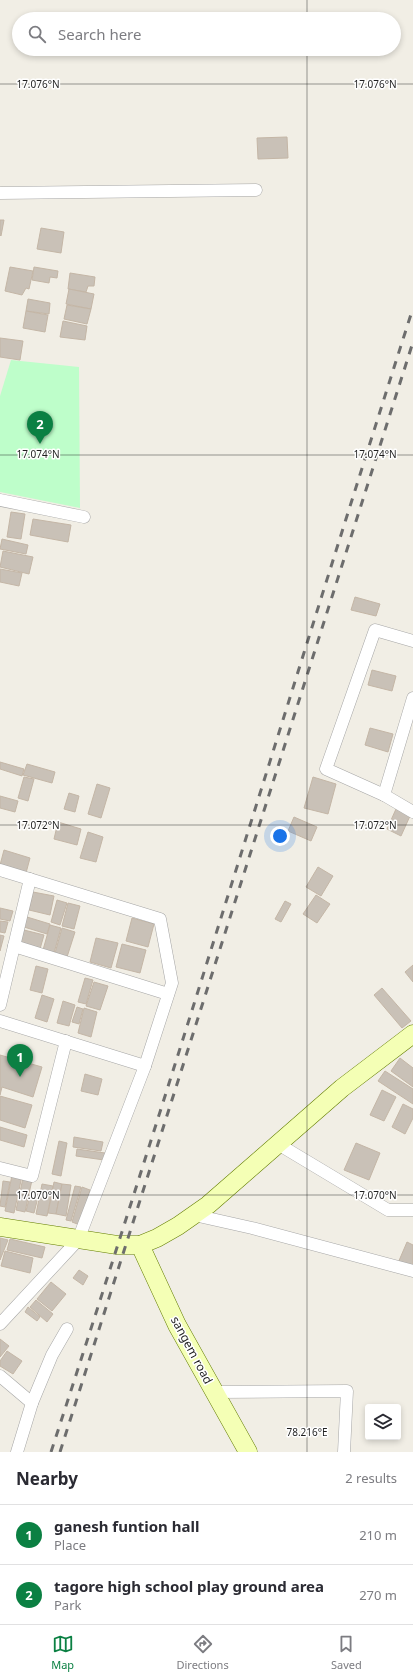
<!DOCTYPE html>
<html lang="en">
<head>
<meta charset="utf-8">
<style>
  :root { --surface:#fff; --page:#f2f2f3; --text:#2b2b33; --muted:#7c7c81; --line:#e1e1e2; --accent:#0b8043 }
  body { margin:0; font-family:"Noto Sans",sans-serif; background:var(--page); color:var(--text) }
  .controls { position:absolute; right:12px; bottom:12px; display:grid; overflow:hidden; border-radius:4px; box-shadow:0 2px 6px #0003 }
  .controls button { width:36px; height:36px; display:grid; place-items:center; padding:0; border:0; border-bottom:1px solid var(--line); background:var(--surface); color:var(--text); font:20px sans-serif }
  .you { position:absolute; left:280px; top:836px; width:14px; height:14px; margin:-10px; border:3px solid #fff; border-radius:50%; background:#1a73e8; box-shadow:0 0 0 6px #1a73e833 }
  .badge { display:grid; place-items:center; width:26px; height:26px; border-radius:50%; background:var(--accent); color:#fff; font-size:13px; font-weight:700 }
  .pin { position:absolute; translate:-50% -33px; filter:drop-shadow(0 1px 2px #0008) }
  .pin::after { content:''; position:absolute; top:21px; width:14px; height:12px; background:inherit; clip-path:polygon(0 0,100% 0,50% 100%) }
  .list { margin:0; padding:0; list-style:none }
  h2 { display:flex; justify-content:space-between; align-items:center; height:52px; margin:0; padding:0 16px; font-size:17px }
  h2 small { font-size:13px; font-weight:400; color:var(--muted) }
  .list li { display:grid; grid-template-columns:26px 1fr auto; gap:12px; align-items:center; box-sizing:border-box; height:60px; padding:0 16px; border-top:1px solid var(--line) }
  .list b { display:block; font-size:15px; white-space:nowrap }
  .list p { margin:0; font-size:13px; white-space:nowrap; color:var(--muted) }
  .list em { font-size:13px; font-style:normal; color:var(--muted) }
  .icon { flex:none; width:22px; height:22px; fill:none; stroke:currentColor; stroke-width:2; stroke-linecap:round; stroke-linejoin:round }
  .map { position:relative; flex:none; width:413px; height:1452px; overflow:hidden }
  .search { position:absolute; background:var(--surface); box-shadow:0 2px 6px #0003; left:12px; right:12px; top:12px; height:44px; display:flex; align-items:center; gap:10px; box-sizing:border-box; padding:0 14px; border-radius:22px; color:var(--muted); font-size:15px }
  .sheet { height:172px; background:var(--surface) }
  nav { display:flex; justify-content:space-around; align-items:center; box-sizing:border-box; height:56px; border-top:1px solid var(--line); background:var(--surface); font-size:11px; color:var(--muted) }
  nav a { display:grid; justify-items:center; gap:2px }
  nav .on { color:var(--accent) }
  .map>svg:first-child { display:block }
</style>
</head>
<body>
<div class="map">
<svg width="413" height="1452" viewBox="0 0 413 1452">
  <rect width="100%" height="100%" fill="#f1eee5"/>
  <polygon fill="#befeca" points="11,360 79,367 80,508 0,492 0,396"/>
  <g fill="#c9c1b7" stroke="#c4b6a6">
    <polygon points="287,137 288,158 258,159 257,138"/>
    <polygon points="0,220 4,220 1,236 0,235"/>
    <polygon points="41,228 64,232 61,253 37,249"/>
    <polygon points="10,267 33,271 29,289 26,288 22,295 5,291"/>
    <polygon points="34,267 58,271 57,278 50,277 49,283 32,280"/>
    <polygon points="70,273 95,277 94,286 88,286 86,292 68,289"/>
    <polygon points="69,289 94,294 91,309 66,304"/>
    <polygon points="28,299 50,303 49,314 26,311"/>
    <polygon points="67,305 91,309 87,324 64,319"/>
    <polygon points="26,311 48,315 45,332 23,328"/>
    <polygon points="63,321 87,326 85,340 60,337"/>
    <polygon points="0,338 23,341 20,360 0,357"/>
    <polygon points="11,512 25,514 21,539 7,537"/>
    <polygon points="33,519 71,525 68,542 30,535"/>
    <polygon points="2,539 28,545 26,554 0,549"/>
    <polygon points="3,551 33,557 29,574 0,567"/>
    <polygon points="0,569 22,573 19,586 0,582"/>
    <polygon points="355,597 380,604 376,616 351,610"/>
    <polygon points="372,670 396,676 392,691 368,685"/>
    <polygon points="370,728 393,734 388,752 365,745"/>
    <polygon points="0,762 24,769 22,776 0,769"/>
    <polygon points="27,764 55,772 52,783 23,775"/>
    <polygon points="24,777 34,779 28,801 18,798"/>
    <polygon points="313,777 336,784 328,814 304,808"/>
    <polygon points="97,784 110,788 101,818 88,814"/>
    <polygon points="69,793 79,796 75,812 64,809"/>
    <polygon points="0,796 18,801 15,812 0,808"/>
    <polygon points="396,809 410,816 401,836 387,829"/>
    <polygon points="294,817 317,827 311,841 288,831"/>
    <polygon points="58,822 81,829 77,845 54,839"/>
    <polygon points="88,832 103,837 96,862 80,858"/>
    <polygon points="4,850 30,858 26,873 0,865"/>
    <polygon points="318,867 333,876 321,896 306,887"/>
    <polygon points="33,892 54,896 50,915 29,910"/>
    <polygon points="316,895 330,904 317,923 303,914"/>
    <polygon points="57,900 67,903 60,925 51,922"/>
    <polygon points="285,901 291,904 281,922 275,919"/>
    <polygon points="68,903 80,906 74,929 62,926"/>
    <polygon points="0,908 13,911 10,921 0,919"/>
    <polygon points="27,917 50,924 47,934 24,927"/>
    <polygon points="132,918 154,924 148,947 126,941"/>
    <polygon points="0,921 8,922 5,933 0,932"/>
    <polygon points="50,925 61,928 54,953 43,950"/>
    <polygon points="62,928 75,932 67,957 55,953"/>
    <polygon points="24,930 44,935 40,949 20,943"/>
    <polygon points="0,935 4,936 0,951"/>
    <polygon points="96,938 118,943 111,968 90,962"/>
    <polygon points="122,944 146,950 140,973 116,967"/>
    <polygon points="413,965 413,982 405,972"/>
    <polygon points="36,966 48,969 42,993 30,990"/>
    <polygon points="85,978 93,980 86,1004 78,1002"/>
    <polygon points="94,982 108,986 100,1010 86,1006"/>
    <polygon points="382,988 411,1021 402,1028 374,995"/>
    <polygon points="42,995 54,999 47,1022 35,1018"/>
    <polygon points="63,1001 75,1005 69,1026 57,1023"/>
    <polygon points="77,1007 83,1009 79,1024 72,1022"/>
    <polygon points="84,1008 97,1012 91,1037 78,1033"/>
    <polygon points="0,1055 42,1067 33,1097 2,1087 0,1095"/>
    <polygon points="400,1058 413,1068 413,1087 391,1071"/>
    <polygon points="385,1071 413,1089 413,1104 378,1081"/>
    <polygon points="85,1074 102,1079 98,1095 81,1091"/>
    <polygon points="382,1090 396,1097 384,1121 370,1115"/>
    <polygon points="0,1096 32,1105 25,1128 0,1120"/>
    <polygon points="403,1104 413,1109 413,1118 405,1134 392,1127"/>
    <polygon points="0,1127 27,1135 24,1147 0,1140"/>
    <polygon points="74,1137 103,1142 101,1151 73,1147"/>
    <polygon points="59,1141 67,1143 61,1176 52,1174"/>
    <polygon points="356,1143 380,1153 369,1180 344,1170"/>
    <polygon points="77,1149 105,1153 104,1160 76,1156"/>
    <polygon points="12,1175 22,1176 14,1213 5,1211"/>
    <polygon points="23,1178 32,1180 25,1212 16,1210"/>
    <polygon points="3,1181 10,1182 5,1207 0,1206"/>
    <polygon points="54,1182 62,1184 56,1214 48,1213"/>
    <polygon points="42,1184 53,1186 47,1216 36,1214"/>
    <polygon points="62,1184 71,1185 66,1216 56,1214"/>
    <polygon points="75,1186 81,1187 71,1221 66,1220"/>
    <polygon points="82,1187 90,1190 80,1225 72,1222"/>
    <polygon points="31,1191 39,1193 34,1213 26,1211"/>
    <polygon points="0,1238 8,1240 0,1260"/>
    <polygon points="10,1239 45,1247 42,1258 7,1250"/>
    <polygon points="407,1242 413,1245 413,1268 398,1263"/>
    <polygon points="5,1251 33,1258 30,1273 1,1266"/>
    <polygon points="79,1270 88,1276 83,1285 73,1278"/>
    <polygon points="51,1282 66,1294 52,1311 37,1299"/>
    <polygon points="36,1300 53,1314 47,1322 30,1307"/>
    <polygon points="28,1307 40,1317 37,1321 25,1312"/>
    <polygon points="0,1339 9,1346 0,1357"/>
    <polygon points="7,1351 22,1361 13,1374 0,1366 0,1361"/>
  </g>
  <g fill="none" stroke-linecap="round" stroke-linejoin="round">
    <g stroke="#a6a6a6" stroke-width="13">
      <g id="minor">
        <polyline points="0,193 256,190"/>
        <polyline points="0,500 84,517"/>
        <polyline points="413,698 384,795 413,812"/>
        <polyline points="384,795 326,769 375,630 413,641"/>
        <polyline points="0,870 160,919 172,983 145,1066 78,1240 0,1324"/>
        <polyline points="14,946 168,994"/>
        <polyline points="0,1005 30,879"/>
        <polyline points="0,1021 145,1066"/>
        <polyline points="278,1144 388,1210 413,1210"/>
        <polyline points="0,1168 32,1176 66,1041"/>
        <polyline points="194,1215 252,1228 413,1271"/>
        <polyline points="0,1376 32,1403 17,1452"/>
        <polyline points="215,1392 347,1391 344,1452"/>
        <polyline points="32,1403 52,1355 67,1329"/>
      </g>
    </g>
    <g stroke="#637d00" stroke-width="19">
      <g id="secondary">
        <polyline points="0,1227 117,1245 140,1245 157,1238 178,1226 208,1205 342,1088 413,1034"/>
        <polyline points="140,1245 177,1325 248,1452"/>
      </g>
    </g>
    <use href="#minor" stroke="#fff" stroke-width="12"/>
    <use href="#secondary" stroke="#f4ffb5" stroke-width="18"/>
    <g stroke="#6d6d6d" stroke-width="3" stroke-dasharray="8 8" stroke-linecap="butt">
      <path d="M51 1452C175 1072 291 689 413 308"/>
      <polyline points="60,1452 413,342"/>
    </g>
  </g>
  <path fill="none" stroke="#1f1f1f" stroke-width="1" stroke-opacity="0.45" d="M307 0V19M307 49V1452M0 84H413M0 455H413M0 825H413M0 1195H413"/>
  <g text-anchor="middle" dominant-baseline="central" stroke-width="3" stroke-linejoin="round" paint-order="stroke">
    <g font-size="12" fill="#1f1f1f" stroke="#fff">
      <text transform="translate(192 1350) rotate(62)">sangem road</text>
    </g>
  </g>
  <g font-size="10" text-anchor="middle" fill="#1f1f1f" stroke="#fff" stroke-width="3" stroke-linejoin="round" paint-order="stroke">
    <text x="38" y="88">17.076°N</text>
    <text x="375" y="88">17.076°N</text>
    <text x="38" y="458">17.074°N</text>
    <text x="375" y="458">17.074°N</text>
    <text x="38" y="829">17.072°N</text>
    <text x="375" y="829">17.072°N</text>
    <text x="38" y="1199">17.070°N</text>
    <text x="375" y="1199">17.070°N</text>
    <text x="307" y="1436">78.216°E</text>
  </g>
</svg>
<div class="controls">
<button><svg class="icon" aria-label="layers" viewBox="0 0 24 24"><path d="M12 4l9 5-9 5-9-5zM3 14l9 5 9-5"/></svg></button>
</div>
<div class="you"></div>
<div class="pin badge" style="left:20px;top:1077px">1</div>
<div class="pin badge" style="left:40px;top:444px">2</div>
<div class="search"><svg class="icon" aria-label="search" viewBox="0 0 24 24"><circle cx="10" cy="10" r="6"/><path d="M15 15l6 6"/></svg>Search here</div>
</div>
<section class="sheet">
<h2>Nearby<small>2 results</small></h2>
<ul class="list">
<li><span class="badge">1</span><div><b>ganesh funtion hall</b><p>Place</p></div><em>210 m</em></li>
<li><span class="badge">2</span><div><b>tagore high school play ground area</b><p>Park</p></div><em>270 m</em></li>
</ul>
</section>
<nav>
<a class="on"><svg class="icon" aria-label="map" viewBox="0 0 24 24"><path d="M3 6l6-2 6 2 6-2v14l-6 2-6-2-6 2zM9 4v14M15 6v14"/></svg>Map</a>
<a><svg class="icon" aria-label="directions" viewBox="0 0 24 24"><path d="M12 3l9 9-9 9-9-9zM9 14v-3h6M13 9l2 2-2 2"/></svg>Directions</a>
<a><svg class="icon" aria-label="saved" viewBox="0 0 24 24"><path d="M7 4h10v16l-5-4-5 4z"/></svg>Saved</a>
</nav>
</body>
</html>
